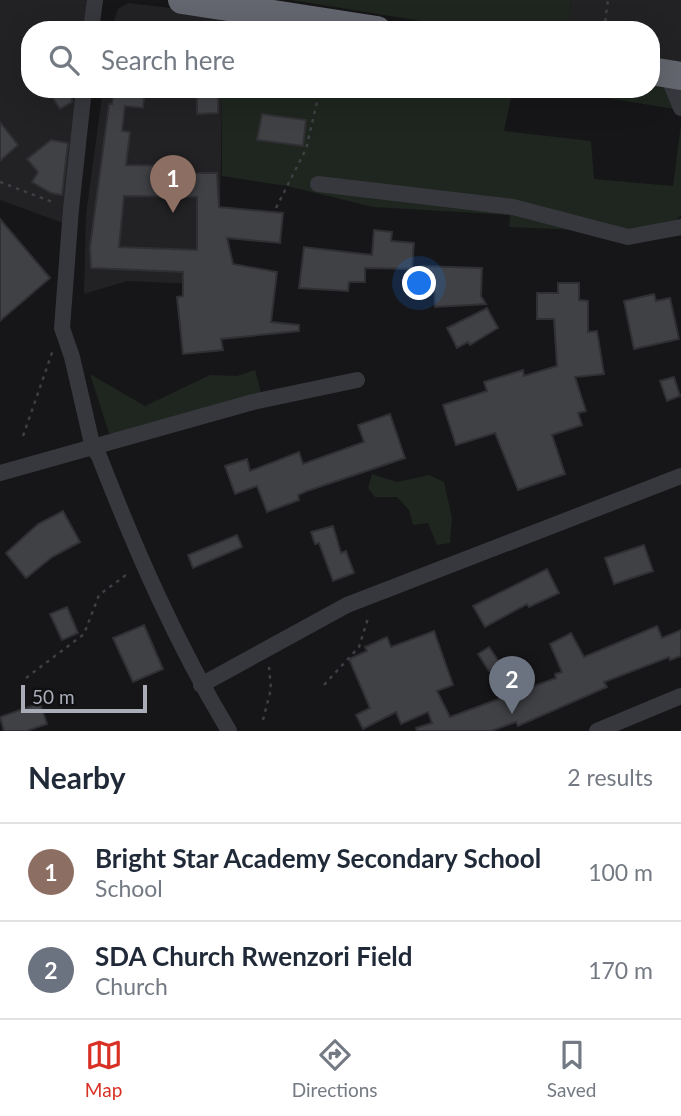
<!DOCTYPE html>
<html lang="en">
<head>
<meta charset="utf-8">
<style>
  :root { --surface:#fff; --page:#f2f2f3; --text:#1f2937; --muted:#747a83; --line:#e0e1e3; --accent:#d93025 }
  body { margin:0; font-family:Lato,sans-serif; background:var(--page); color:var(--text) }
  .scale { position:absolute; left:21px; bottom:18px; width:126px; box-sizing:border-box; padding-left:7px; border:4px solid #a8adb8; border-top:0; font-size:19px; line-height:24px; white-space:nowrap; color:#a8adb8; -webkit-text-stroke:5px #111113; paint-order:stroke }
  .you { position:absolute; left:420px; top:284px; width:24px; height:24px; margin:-18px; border:5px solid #fff; border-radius:50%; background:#1a73e8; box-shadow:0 0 0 10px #1a73e833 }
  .badge { display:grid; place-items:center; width:46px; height:46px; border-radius:50%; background:var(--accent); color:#fff; font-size:23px; font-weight:700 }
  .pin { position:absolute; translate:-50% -58px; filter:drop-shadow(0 2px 4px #0008) }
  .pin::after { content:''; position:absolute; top:37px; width:24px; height:21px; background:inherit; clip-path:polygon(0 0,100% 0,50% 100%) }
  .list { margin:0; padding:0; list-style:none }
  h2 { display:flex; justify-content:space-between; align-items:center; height:91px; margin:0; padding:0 28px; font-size:30px }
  h2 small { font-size:23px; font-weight:400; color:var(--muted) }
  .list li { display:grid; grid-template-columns:46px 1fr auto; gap:21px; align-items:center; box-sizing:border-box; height:98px; padding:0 28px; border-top:2px solid var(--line) }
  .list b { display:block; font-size:26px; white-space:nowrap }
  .list p { margin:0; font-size:23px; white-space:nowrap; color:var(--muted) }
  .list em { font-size:23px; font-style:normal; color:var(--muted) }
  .icon { flex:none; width:38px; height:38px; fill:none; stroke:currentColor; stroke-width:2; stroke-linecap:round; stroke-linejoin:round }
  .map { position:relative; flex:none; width:681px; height:731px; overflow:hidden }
  .search { position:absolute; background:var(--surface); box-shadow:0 7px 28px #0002; left:21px; right:21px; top:21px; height:77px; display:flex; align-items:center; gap:18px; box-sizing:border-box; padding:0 24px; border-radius:28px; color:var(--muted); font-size:26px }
  .sheet { height:287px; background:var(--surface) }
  nav { display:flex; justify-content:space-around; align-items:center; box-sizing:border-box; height:98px; border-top:2px solid var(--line); background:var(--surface); font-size:19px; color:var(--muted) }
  nav a { display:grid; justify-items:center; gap:4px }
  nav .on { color:var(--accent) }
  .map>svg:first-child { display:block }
</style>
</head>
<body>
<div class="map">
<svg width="681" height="731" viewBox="0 0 681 731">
  <rect width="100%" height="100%" fill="#161618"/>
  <g fill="#222225">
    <polygon points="0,0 84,0 96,3 92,30 30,30 30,89 84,89 66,224 0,200"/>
    <polygon points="571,0 681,0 681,62 651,57 651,30 568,30"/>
    <polygon points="128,3 221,14 221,30 111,30 118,9"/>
    <polygon points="103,89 222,89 219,285 127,281 84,294 86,215"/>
  </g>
  <g fill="#1e261f">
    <polygon points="291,0 571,0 568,30 477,30"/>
    <polygon points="651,83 666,86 681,110 550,89 651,89"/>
    <polygon points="222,89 513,89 504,131 591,141 594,179 673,186 681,124 681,215 676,220 624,232 509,227 510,215 373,207 287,186 222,176"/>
    <polygon points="255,370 262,396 126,440 109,433 90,374 145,406 210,375 237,376"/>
    <polygon points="372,474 397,482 429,475 444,482 452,518 450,543 437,545 428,523 413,525 409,510 397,497 375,497 368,488"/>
  </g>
  <g fill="#404145" stroke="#303034" stroke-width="2" fill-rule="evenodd">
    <polygon points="47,89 70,89 72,102 60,109"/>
    <path d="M114 89H145L143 108 125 106 122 131 130 132 126 165 184 166 183 173H217L219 207 283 213 280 243 227 238 233 264 277 272 271 322 299 325V331L221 339 223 350 183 354 177 297 183 296V272L91 268 90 247 109 104H112ZM124 196 197 197V250L119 247Z"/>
    <polygon points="197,90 218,90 218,113 197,114"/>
    <polygon points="262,114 306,120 303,146 257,140"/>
    <polygon points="0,122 18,145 0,161"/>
    <polygon points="51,140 68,143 62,195 51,193 32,182 38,172 27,159"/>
    <polygon points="0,219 50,278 0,321"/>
    <polygon points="374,230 392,232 391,241 414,243 412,269 365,268 365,282 349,282 348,291 299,288 304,247 372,255"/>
    <polygon points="420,266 482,268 481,296 486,304 435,307 434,282 420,282"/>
    <polygon points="558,283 579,283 579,300 588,301 588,332 597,331 604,374 575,377 586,411 578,413 582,425 552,435 565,474 518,490 495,433 456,445 443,405 487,391 484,382 523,370 524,376 557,366 554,319 537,319 537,293 558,293"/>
    <polygon points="654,294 656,301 670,298 679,339 634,349 624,301"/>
    <polygon points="487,308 498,328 470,345 468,342 457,348 447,328"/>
    <polygon points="674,377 680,396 667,401 660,381"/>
    <polygon points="390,414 405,458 307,491 298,495 299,500 267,512 257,486 235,494 225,466 247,459 250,471 299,452 303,464 364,442 358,425"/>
    <polygon points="63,511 80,542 52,557 26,578 6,553 38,524"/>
    <polygon points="333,526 341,553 346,551 354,573 333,581 319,543 315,544 311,532"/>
    <polygon points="237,535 242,547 193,568 188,555"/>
    <polygon points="644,545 653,571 614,584 605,558"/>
    <polygon points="547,569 559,593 529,607 527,604 485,627 473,606"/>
    <polygon points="67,607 78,633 62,640 50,614"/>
    <polygon points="144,625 163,669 133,682 113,638"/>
    <polygon points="657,626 662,638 681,630 681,656 670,660 669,657 604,682 607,687 518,726 516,722 491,731 417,731 416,728 432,723 428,712 401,724 396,712 363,729 356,715 370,708 349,659 367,651 365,647 387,637 391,647 434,631 453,685 437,691 450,717 556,678 555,674 562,672 550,644 571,633 584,657"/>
    <polygon points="489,647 502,666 489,671 478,654"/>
    <polygon points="40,703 47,724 26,731 4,731 0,717"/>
  </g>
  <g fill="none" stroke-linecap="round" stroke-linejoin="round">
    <g stroke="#3d3f44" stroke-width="2.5" stroke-dasharray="3.5 5" stroke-linecap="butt">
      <polyline points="604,30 608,0"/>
      <polyline points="0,182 55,203"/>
      <polyline points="276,208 306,149 320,89"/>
      <polyline points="23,436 53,350"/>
      <polyline points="26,678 84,634 99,595 130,572"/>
      <polyline points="324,685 359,647 369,615"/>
      <polyline points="263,720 271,689 269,667"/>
    </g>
    <g stroke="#37383d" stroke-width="16">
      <polyline points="91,30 95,0"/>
      <polyline points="667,74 681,108"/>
      <path d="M84 89 71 209 62 328 72 357 93 448 99 456C136 551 176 643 229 731"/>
      <polyline points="318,184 513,207 628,237 681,227"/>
      <polyline points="0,473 253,402 357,380"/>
      <polyline points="201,685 347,605 681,476"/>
      <polyline points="597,731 681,696"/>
    </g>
    <g stroke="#63666e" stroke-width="28">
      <polyline points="182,0 377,30"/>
      <polyline points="651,71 681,76"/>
    </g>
  </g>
</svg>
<div class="scale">50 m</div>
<div class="you"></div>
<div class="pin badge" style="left:173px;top:213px;background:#8d6e63">1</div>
<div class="pin badge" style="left:512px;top:714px;background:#6b7280">2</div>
<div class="search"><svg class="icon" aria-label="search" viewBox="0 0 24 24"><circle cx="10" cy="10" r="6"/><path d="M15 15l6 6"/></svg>Search here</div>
</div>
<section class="sheet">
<h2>Nearby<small>2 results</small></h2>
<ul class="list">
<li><span class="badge" style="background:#8d6e63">1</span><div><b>Bright Star Academy Secondary School</b><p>School</p></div><em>100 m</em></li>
<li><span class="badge" style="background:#6b7280">2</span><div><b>SDA Church Rwenzori Field</b><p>Church</p></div><em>170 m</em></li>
</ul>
</section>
<nav>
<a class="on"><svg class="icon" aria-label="map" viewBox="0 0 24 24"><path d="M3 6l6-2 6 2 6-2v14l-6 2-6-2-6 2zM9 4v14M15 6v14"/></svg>Map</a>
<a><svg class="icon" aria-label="directions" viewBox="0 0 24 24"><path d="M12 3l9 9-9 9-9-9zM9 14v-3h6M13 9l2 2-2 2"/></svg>Directions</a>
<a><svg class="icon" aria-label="saved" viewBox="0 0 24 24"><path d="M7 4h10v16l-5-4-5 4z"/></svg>Saved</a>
</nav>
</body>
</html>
